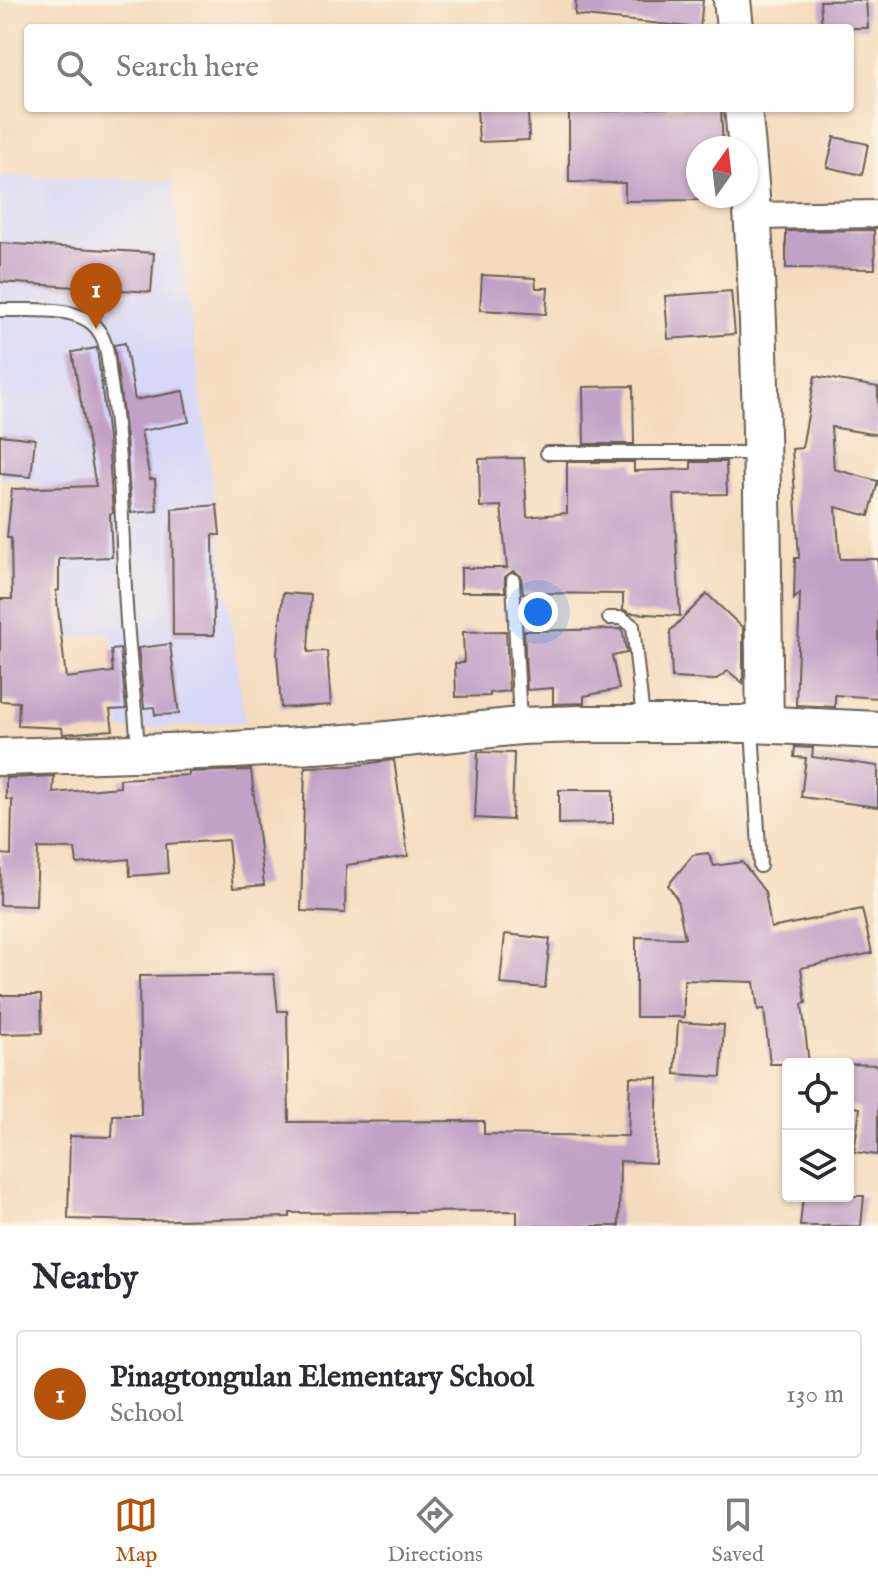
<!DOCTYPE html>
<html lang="en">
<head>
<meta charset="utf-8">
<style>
  :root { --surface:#fff; --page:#f2f2f3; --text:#2b2b33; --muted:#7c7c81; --line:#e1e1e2; --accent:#b45309 }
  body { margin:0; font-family:"IM FELL English",serif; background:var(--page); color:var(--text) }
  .controls { position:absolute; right:24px; bottom:24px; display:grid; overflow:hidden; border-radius:8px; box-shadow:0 2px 6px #0004 }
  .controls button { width:72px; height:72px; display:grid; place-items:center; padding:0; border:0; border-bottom:2px solid var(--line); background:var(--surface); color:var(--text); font:40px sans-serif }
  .compass { position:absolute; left:686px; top:136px; width:72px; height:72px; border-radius:50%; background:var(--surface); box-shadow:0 2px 6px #0004; rotate:14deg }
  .you { position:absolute; left:538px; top:612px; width:28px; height:28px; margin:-20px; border:6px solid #fff; border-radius:50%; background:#1a73e8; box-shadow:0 0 0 12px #1a73e833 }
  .badge { display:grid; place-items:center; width:52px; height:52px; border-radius:50%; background:var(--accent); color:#fff; font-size:26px; font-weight:700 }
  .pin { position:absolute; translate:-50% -66px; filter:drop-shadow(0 2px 4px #0008) }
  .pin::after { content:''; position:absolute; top:42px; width:28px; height:24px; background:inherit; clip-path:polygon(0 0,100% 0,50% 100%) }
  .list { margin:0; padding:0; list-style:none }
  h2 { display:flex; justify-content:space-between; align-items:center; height:104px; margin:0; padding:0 32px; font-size:34px }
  h2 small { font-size:26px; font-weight:400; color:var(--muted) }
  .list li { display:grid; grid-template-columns:52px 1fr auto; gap:24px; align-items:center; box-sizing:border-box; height:128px; margin:0 16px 16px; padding:0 16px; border:2px solid var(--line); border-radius:8px }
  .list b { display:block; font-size:30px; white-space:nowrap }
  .list p { margin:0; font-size:26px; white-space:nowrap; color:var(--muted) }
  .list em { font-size:26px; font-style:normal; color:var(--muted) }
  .icon { flex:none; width:44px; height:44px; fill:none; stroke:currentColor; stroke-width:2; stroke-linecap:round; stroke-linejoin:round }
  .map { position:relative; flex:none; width:878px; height:1226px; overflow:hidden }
  .search { position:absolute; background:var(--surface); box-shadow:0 2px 6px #0004; left:24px; right:24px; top:24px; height:88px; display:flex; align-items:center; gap:20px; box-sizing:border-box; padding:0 28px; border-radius:8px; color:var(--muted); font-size:30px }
  .sheet { height:248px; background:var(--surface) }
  nav { display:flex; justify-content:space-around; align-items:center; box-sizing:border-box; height:112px; border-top:2px solid var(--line); background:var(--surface); font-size:22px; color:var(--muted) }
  nav a { display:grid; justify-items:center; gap:4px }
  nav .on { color:var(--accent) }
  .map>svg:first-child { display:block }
</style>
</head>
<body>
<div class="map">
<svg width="878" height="1226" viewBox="0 0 878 1226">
  <rect width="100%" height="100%" fill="#fcf5e5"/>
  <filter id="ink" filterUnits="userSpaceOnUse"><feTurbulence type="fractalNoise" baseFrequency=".0125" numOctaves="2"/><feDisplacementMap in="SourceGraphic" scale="16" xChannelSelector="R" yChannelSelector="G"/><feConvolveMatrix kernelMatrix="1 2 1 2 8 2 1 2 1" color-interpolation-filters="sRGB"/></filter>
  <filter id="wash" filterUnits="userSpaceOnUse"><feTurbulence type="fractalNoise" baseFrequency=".006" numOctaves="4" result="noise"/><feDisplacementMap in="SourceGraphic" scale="32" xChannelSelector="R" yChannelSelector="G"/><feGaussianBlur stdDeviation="1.8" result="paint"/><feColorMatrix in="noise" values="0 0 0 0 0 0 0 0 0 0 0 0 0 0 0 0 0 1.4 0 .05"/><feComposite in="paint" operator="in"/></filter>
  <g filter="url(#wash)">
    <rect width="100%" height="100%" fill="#f5dbbe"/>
    <polygon fill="#d7d7f8" points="0,175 172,181 245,722 121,730 111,633 69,638 55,488 0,478"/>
    <g id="blocks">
      <g fill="#c1a1c6">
        <polygon points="576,0 703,0 700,28 575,15"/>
        <polygon points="866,0 868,28 822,28 820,1"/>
        <polygon points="477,108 528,108 529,140 479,142"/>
        <polygon points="623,108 721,108 723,148 698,148 698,200 625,201 625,183 569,182 569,110 623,111"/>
        <polygon points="834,137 868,144 862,175 827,167"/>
        <polygon points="874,230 875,269 786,268 786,231"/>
        <polygon points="0,243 154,253 151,292 0,282"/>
        <polygon points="482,275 535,278 536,288 548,288 546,314 480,310"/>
        <polygon points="731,291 735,334 668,339 665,296"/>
        <polygon points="125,343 135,400 183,391 189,422 141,431 150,479 155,479 157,511 131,513 126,437 114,345"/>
        <polygon points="97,348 108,439 113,513 110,514 112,557 59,559 59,590 56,591 66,678 113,672 111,650 120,649 126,709 110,710 113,730 63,734 62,728 18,726 19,702 0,701 0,599 12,599 11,538 7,538 12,489 96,486 72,352"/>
        <polygon points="815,376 878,387 878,435 831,427 834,469 878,481 869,516 836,507 840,559 878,559 878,698 835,695 835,707 796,705 800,593 794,599 795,558 799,558 792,449 802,448"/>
        <polygon points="633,386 634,444 584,444 583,387"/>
        <polygon points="0,435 35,439 31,477 0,474"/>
        <polygon points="524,458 527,517 567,513 567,462 634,462 634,471 691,469 691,462 726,462 727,494 674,495 680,616 630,613 623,609 623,594 523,593 521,576 513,571 505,577 505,592 461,592 461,568 507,568 501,506 480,507 479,459"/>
        <polygon points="217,505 220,535 213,535 214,635 173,635 172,509"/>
        <polygon points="283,593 311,595 308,652 327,651 331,705 281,708 277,654"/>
        <polygon points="707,594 743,628 743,683 728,671 715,680 672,678 670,631"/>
        <polygon points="622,629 627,653 612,656 619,689 584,696 584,703 553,704 553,688 527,690 524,631"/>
        <polygon points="506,631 509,691 490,693 490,696 456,697 455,663 464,663 463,632"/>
        <polygon points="170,644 179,714 155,715 154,707 144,708 138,648"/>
        <polygon points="795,747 813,748 812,757 878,766 878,807 801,797 806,758 794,757"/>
        <polygon points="478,752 514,753 512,820 475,818"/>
        <polygon points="394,760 408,856 346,865 345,913 301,911 305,767 349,766"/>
        <polygon points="251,770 264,885 233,888 228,840 166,844 168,873 130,876 129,859 77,864 75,849 38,848 36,906 0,905 1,854 11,855 12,800 6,799 6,778 54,776 53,793 120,787 120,779 189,775 189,772"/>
        <polygon points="559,790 613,790 613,823 559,824"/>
        <polygon points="708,853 714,866 742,862 765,892 771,928 862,909 872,953 801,968 806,1003 802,1004 809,1064 770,1064 764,1009 758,1010 754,982 684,980 684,1017 636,1017 636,937 685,938 677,899 668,885 693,855"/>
        <polygon points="505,934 550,939 545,988 500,984"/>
        <polygon points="274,974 278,1011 287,1011 289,1122 484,1121 484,1134 628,1136 630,1077 658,1078 655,1163 620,1161 619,1226 517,1226 517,1211 290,1213 290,1217 139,1221 68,1219 70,1136 112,1137 113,1115 141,1115 139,976"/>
        <polygon points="0,995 41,995 42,1033 0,1034"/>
        <polygon points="678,1022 724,1025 721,1077 675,1074"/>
        <polygon points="848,1064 878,1065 878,1155 854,1152 860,1108 848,1106"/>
        <polygon points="803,1196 864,1196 861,1226 800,1226"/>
      </g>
    </g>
  </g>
  <g filter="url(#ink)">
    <use href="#blocks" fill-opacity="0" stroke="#685f55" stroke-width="2"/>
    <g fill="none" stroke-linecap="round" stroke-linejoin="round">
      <g stroke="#685f55" stroke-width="16">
        <g id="lane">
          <path d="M0 310C29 311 79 304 98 330 108 343 108 362 110 377 123 458 121 540 127 621 130 663 135 706 138 748"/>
          <polyline points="547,453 760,453"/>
          <polyline points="513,580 520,723"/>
          <polyline points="609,618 622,618 633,626 643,719"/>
          <polyline points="752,727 760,866"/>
        </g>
      </g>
      <g stroke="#685f55" stroke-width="30">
        <polyline id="street" points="754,216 878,214"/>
      </g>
      <g stroke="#685f55" stroke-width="40">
        <g id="secondary">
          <polyline points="732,0 735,28"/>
          <path d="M743 108C765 312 761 519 765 724"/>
          <polyline points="0,757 234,750 378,741 520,726 581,724 752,724 878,730"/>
        </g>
      </g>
      <use href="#lane" stroke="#fff" stroke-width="12"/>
      <use href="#street" stroke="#fff" stroke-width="26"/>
      <use href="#secondary" stroke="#fff" stroke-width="36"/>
    </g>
  </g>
</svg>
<div class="controls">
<button><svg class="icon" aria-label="locate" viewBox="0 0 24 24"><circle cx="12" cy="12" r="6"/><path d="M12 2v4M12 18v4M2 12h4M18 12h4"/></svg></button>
<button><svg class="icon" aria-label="layers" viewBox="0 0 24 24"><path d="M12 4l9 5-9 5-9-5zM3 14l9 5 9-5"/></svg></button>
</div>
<svg class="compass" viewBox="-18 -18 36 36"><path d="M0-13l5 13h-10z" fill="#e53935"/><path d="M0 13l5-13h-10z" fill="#7c7c81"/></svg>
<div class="you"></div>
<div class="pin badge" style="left:96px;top:329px">1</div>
<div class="search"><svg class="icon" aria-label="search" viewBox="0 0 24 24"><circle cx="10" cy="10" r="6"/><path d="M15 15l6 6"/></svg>Search here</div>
</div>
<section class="sheet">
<h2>Nearby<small></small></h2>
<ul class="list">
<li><span class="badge">1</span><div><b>Pinagtongulan Elementary School</b><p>School</p></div><em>130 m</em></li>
</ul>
</section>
<nav>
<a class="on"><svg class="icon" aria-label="map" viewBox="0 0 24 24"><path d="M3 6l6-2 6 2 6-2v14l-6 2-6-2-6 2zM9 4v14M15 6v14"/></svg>Map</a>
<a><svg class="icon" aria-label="directions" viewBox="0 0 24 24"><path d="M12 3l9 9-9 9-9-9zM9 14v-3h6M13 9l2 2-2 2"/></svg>Directions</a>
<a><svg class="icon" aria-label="saved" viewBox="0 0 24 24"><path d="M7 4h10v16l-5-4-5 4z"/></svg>Saved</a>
</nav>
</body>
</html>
